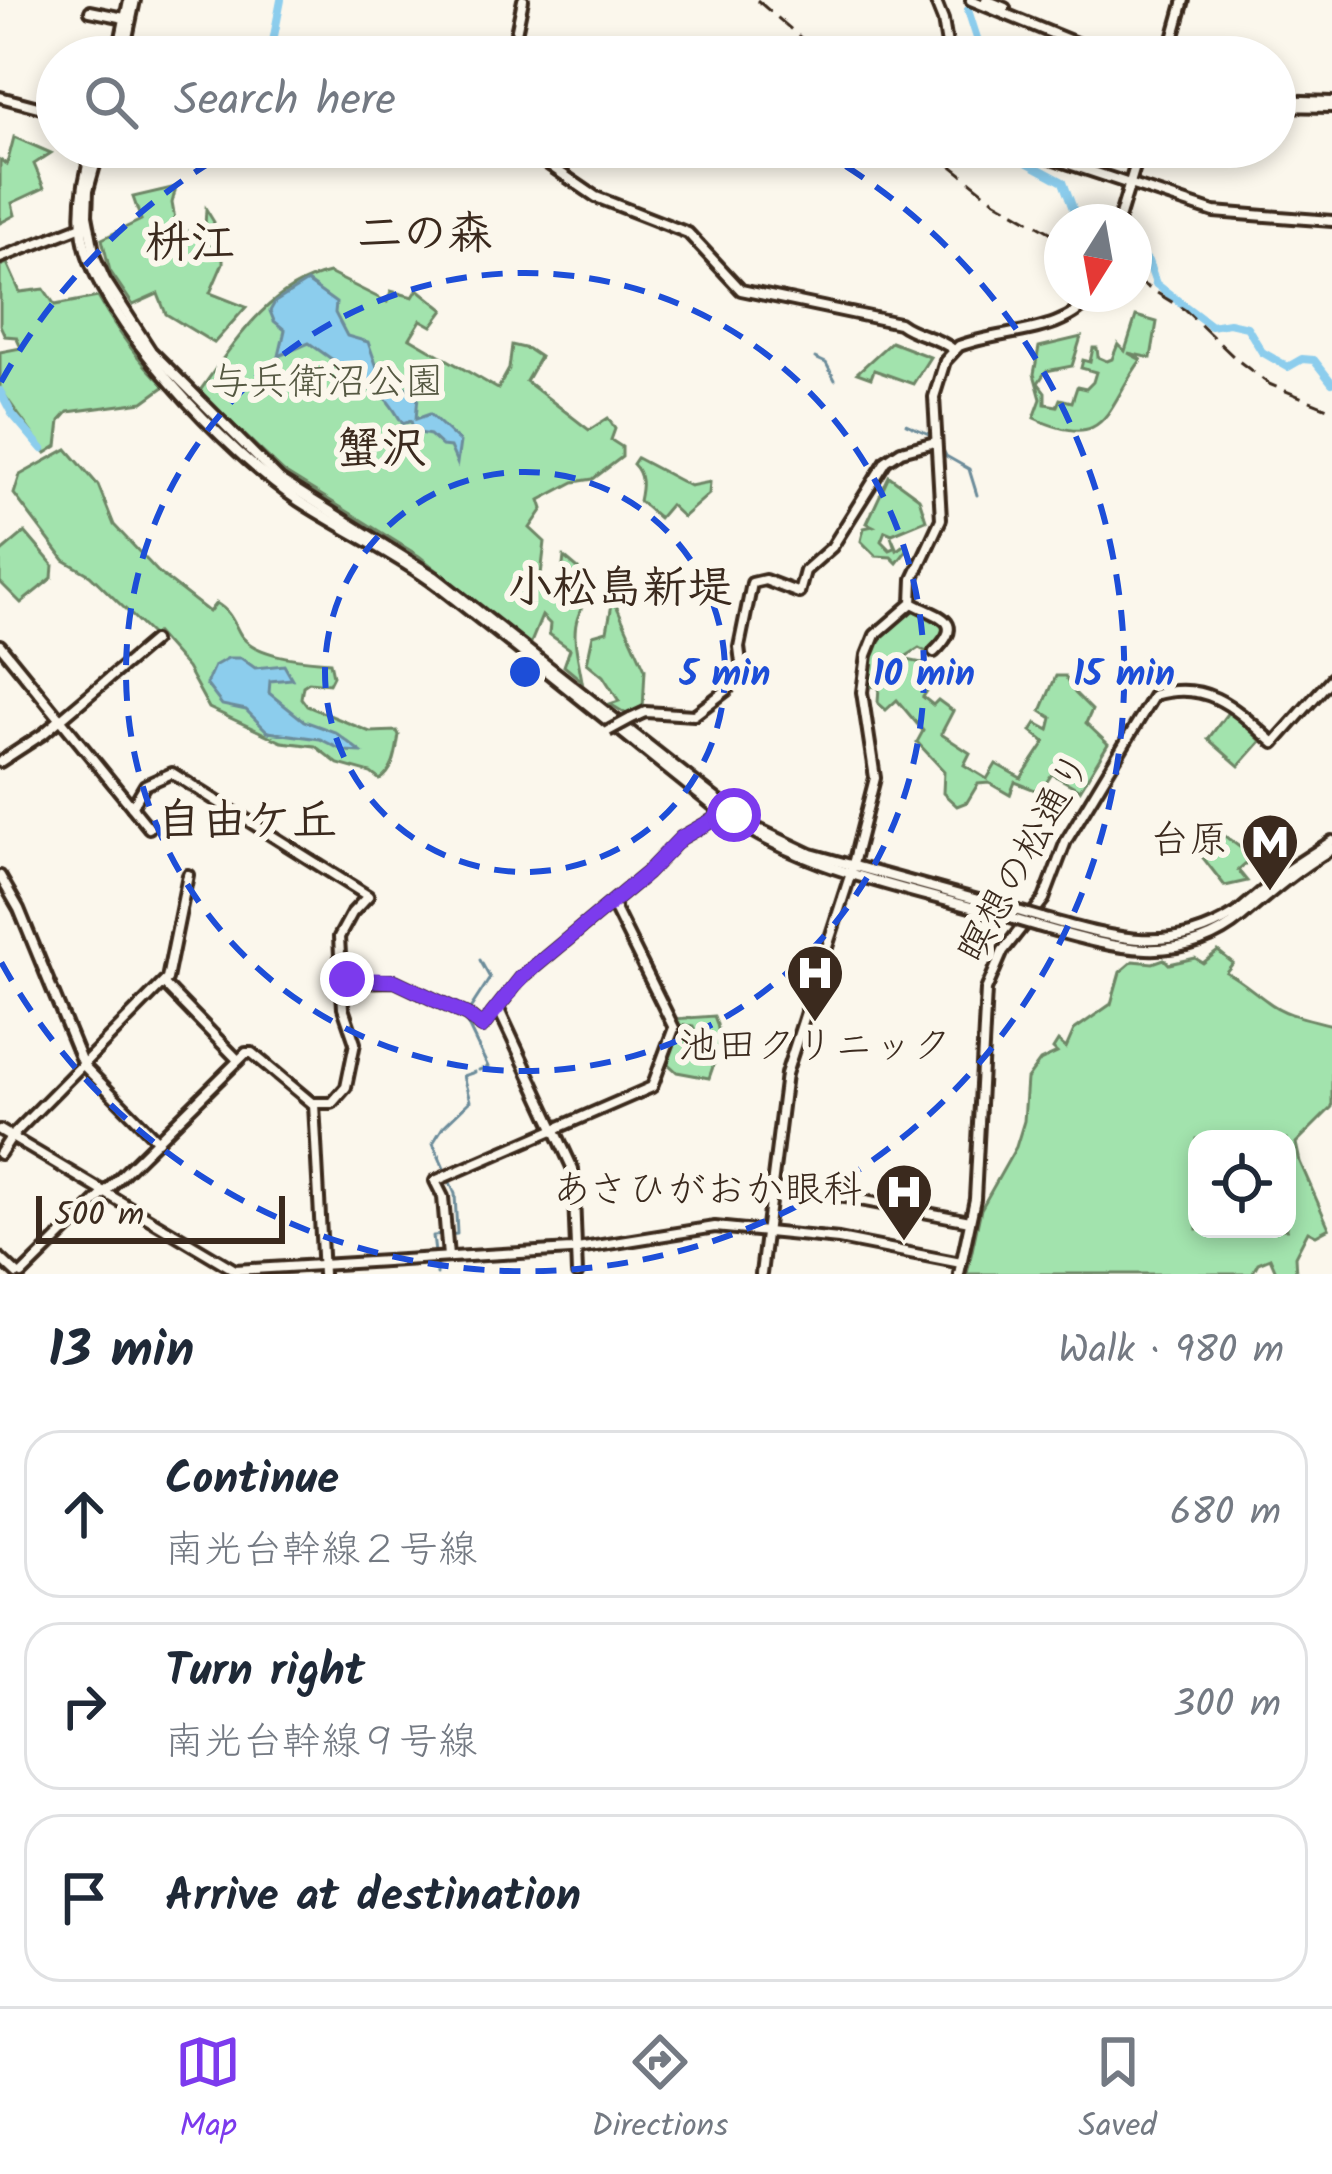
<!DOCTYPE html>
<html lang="en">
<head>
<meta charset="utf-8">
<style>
  :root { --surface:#fff; --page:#f6f6f7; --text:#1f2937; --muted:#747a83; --line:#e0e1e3; --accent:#7c3aed }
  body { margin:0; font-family:Kalam,"Klee One",sans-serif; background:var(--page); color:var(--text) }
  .controls { position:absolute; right:36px; bottom:36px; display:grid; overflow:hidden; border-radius:24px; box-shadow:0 6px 18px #0003 }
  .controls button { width:108px; height:108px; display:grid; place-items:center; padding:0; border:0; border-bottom:3px solid var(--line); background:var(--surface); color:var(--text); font:60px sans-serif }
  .compass { position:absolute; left:1044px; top:204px; width:108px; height:108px; border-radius:50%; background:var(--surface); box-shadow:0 6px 18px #0003; rotate:191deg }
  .scale { position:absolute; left:36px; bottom:30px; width:249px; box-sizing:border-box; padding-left:12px; border:6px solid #3b2a1e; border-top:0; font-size:33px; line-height:42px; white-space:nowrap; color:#3b2a1e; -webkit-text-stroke:9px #fbf7ec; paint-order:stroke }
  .stop { position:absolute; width:36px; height:36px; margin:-27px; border:9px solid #7c3aed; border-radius:50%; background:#fff }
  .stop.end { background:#7c3aed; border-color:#fff; box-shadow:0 3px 12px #0008 }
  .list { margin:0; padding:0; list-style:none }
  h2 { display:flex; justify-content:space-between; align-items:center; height:156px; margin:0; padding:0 48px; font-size:51px }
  h2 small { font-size:39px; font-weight:400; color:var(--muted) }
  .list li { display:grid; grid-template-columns:78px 1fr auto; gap:36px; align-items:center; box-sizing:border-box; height:168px; margin:0 24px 24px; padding:0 24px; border:3px solid var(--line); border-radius:36px }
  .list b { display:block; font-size:45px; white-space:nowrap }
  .list p { margin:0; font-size:39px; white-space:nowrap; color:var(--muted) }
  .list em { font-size:39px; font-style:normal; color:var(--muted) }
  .icon { flex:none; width:66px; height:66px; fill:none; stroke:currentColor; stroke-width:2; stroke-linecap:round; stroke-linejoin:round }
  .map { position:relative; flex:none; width:1332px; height:1274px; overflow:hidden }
  .search { position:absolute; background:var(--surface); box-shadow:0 6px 18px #0003; left:36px; right:36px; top:36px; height:132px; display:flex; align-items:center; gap:30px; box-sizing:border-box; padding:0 42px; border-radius:66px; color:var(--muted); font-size:45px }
  .sheet { height:732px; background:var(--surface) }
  nav { display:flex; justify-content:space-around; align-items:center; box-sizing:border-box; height:168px; border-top:3px solid var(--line); background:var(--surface); font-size:33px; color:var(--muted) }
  nav a { display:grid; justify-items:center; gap:6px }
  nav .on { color:var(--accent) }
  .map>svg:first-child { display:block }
</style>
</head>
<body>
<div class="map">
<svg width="1332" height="1274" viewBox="0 0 1332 1274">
  <rect width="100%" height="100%" fill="#fbf7ec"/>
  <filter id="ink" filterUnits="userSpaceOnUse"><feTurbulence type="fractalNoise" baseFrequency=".00833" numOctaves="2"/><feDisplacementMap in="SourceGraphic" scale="24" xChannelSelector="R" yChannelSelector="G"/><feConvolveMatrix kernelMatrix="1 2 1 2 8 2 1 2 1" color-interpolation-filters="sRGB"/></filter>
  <g filter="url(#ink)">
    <g fill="#a2e3ad" stroke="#6e8666" stroke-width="3" fill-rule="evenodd">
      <polygon points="14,137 51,153 34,164 44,188 12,203 15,215 0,223 0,160 7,164"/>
      <polygon points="176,187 172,203 176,225 196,236 205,226 206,209 214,222 205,243 223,247 223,263 210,293 246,307 214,343 166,314 158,294 133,305 110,271 102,239 141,220 133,197"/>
      <path d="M7 263 20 292 44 289 55 305 98 297C117 330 137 360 165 386L143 402 68 412 60 421 57 446 46 453 0 389V352L21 348 16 337 5 336 0 325V266Z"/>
      <path d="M329 273 387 302 391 291 413 297 418 289 444 310 432 326 421 320 410 338 498 389 509 369 512 345 528 349 540 357 526 381 589 430 608 418 615 429 611 440 622 447V457L593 479 574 482 540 500 543 509 530 528 545 542 541 575 548 585 561 582 564 557 596 584C567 625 574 635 582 681L564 666 570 649 549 634 550 624 542 616 530 645 419 556 284 472 199 392C233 345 267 287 329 273Z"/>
      <path d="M1136 316 1157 322 1151 358 1128 353 1141 360C1105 408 1109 453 1034 418L1041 399 1034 374 1039 347 1081 337 1072 366 1046 371 1038 383 1045 392V404L1057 406 1060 399 1072 402 1077 387 1086 389 1093 382 1096 372 1081 368 1083 360 1090 362 1093 348H1097L1098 357 1107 361 1112 359 1118 344 1125 351Z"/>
      <polygon points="891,342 930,357 913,384 874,370 871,378 857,373"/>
      <path d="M67 449 98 485 114 525 159 573 209 612 216 603C230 611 233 621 239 632 252 658 308 660 330 662L333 676 329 684 309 682 303 686 301 698 307 706 370 732 397 731 399 735C396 752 395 770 380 780L371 773 338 764 315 746 282 742 209 708 187 668 156 633 153 636 90 575 64 560 14 494 20 475Z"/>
      <path d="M637 458 690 486 710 482 709 494 683 517 670 505 659 518 639 501C642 487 644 475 633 464Z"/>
      <polygon points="889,476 919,498 926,520 892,534 885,531 881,541 890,550 895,548 891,536 897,550 906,543 907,550 897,563 891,557 876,556 861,541 864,528 873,526 867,523"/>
      <polygon points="25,532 53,565 52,578 21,603 0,582 0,553"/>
      <polygon points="612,604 616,605 645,669 643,709 628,715 610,704 619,701 603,676 587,663 593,635 607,631"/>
      <polygon points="912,607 947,629 946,639 930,654 919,648 902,659 927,664 933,682 923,697 933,705 938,700 953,711 941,734 970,753 964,765 987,779 996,764 1021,778 1045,742 1031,731 1036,723 1049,730 1052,718 1041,711 1056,676 1065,676 1075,693 1092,710 1086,723 1108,744 1080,790 1052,774 1040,792 1015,782 1010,795 989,783 978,784 967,802 957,806 943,793 944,771 917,742 923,731 897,700 886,710 878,703 879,686 865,687 875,643"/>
      <polygon points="1229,711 1261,741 1239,766 1208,739"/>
      <polygon points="1210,825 1253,857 1238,870 1247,881 1225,886 1193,845"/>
      <path d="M1218 951 1233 963 1226 972C1242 981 1253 991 1267 1001 1286 1016 1311 1019 1332 1025V1107L1296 1143 1300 1162 1329 1228 1316 1235 1308 1231 1295 1256 1296 1274H1277L1270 1258 1258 1263 1252 1274H967L981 1209 1016 1147 1024 1121 1027 1079 1040 1061 1057 1053 1053 1049 1058 1041 1066 1048 1074 1030 1111 1004 1120 972 1133 961 1153 963 1164 959 1169 964 1195 958 1203 963ZM1197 1139H1287V1229H1197Z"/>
      <path d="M714 1016C724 1038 717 1056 709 1078L677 1072 666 1062 674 1035H693L695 1031 693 1026 675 1025 673 1019Z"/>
    </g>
    <g fill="#8ccded" stroke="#6c8c9a" stroke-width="3">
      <path d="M307 282 336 303 335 313 347 336 368 342 377 367 418 396 416 419 430 414 460 442 457 463 450 447 442 446 430 435 414 432 411 421 403 424C394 411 387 393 368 389L363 395 358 380 345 378 340 365 309 343 279 356 285 330 274 321 270 311 275 302Z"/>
      <polygon points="228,658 241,658 255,668 284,665 292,679 270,681 269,693 304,721 335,732 361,752 344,751 320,739 268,732 246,710 222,705 206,684 214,666"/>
    </g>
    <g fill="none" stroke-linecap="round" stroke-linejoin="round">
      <g stroke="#6c8c9a" stroke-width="3">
        <polyline points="815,358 826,363 835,380"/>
        <polyline points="906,424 931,435"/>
        <polyline points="938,440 946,456 969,469 977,495"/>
        <polyline points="468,1012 490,978 480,960"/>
        <polyline points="464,1017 488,1067 479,1070"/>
        <polyline points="435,1253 433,1236 457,1234 455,1194 433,1143 443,1127 470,1101 463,1076 475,1072"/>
        <polyline points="436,1262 437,1274"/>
      </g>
      <g stroke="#8ccded" stroke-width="8">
        <polyline points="968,10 983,57"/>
        <polyline points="270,57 281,0"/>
        <polyline points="1018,150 1028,163 1063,182 1078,222"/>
        <polyline points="1134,247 1148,261 1156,284 1211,326 1229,323 1247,327 1262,352 1288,367 1302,359 1314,360 1332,383"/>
        <polyline points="0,391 12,414 42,449"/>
      </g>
      <polyline stroke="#d5cec3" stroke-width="8" stroke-dasharray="8 4" stroke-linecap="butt" points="1044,923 1100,939"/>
      <g stroke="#3b2a1e" stroke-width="16">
        <g id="tertiary">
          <polyline points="935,0 943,20 949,57"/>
          <polyline points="971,0 1110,57"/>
          <polyline points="986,0 1005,8"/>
          <polyline points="90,11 129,19"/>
          <polyline points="117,57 129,0"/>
          <polyline points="123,57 135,0"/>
          <polyline points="511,57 523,0"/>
          <polyline points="1168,57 1184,0"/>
          <polyline points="0,97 57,112"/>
          <polyline points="1275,100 1332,102"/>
          <polyline points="1275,106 1332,107"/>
          <path d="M93 147C84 176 78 206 83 237 97 319 230 455 299 501 345 531 394 553 438 586 532 659 624 734 716 808 800 872 914 889 1013 919"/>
          <polyline points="100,147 88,190 87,215 95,257 105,280 151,351 280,480 435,577 748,824 811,854 1018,911"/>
          <polyline points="384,147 401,147"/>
          <path d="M501 147 539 158 596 197 688 233 741 290 899 323C916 336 937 336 954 350"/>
          <polyline points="1001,147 1039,154 1214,212 1332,221"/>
          <polyline points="1118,222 1141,147"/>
          <polyline points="0,258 82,226"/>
          <path d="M912 603C941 618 966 621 934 652"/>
          <polyline points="0,645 149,828"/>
          <polyline points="630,719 645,712 694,715 727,690 742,671 739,647 752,583 765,580 799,593 805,571 832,547 886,461 901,451 935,442"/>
          <polyline points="0,762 43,734 153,641"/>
          <polyline points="0,876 19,909 83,1065 158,1141"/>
          <polyline points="1233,916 1286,871 1332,841"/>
          <path d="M1042 918C1110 937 1169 956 1233 915"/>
          <path d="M1037 926C1107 946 1179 970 1242 917 1271 892 1299 868 1332 849"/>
          <polyline points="343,971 354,982 395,981 467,1015 482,1027 521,978 647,873 681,838 725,813"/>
          <polyline points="164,984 238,1060"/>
          <polyline points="499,1010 573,1169 577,1274"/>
          <polyline points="314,1104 323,1274"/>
          <polyline points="0,1130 235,1270 571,1250 715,1227 839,1239 961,1263"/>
          <polyline points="0,1154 11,1137 167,979 188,875"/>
          <polyline points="772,1188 844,1197 970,1221"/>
          <polyline points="448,1257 443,1197 435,1181 652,1087 674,1028 612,903"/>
          <polyline points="0,1258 17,1274"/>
          <polyline points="22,1274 246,1053 252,1053 312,1103 332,1103 346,1087 355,1043 343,1008 339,937 352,913 368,896 172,773 145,785 132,807"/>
          <path d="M761 1274 786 1074 850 876 875 778 862 692 867 655 875 635 912 603 913 579 941 519 934 397 945 361 959 346C1003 329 1065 336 1094 294"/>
          <path d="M959 1274 975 1199 986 990 1003 951 1044 899 1066 841 1154 695C1208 679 1236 709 1274 743L1332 678"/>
        </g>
      </g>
      <use href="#tertiary" stroke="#fbf7ec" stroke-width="8"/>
      <g stroke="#3b2a1e" stroke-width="3" stroke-dasharray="18 9" stroke-linecap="butt">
        <polyline points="757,0 823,57"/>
        <polyline points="928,147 994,200 1062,239"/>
        <polyline points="1134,279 1185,310 1236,359 1269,384 1332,410"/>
      </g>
      <g stroke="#3b2a1e" stroke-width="16" stroke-linecap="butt">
        <g id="tertiary-bridge">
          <polyline points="608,731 630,719"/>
          <polyline points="1018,911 1042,918"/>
          <polyline points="1013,919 1037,926"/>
        </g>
      </g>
      <use href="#tertiary-bridge" stroke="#fbf7ec" stroke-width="8"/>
    </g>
  </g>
  <g fill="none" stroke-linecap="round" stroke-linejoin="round" filter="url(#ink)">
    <polyline stroke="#7c3aed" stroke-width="15" points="347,979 395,981 467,1015 482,1027 521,978 647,873 681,838 729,811 734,815"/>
  </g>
  <g fill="none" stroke="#1d4ed8" stroke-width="6" stroke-dasharray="21 15">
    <circle cx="525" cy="672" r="200"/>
    <circle cx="525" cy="672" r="399"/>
    <path d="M1 382A599 599 0 0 1 235 148M815 148A599 599 0 1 1 1 962"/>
  </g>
  <defs>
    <g id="metro-pin" transform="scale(3)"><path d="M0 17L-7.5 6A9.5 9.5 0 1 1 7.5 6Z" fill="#3b2a1e" stroke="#fbf7ec"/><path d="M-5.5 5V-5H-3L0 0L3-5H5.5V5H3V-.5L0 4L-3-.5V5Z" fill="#fff"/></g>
    <g id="hospital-pin" transform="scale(3)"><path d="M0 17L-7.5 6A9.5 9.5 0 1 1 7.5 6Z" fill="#3b2a1e" stroke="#fbf7ec"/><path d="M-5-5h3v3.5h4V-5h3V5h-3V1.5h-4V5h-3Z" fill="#fff"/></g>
  </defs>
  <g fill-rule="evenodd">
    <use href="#metro-pin" x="1270" y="842"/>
    <use href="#hospital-pin" x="815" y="973"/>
    <use href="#hospital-pin" x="904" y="1192"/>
  </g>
  <g text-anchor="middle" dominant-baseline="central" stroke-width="12" stroke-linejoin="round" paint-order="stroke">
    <g font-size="39" fill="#555842" stroke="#fbf7ec">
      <text x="327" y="384">与兵衛沼公園</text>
    </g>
    <g font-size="39" fill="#3b2a1e" stroke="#fbf7ec" text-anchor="end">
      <text x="1228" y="842">台原</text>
      <text x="815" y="1048" text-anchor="middle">池田クリニック</text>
      <text x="862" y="1192">あさひがおか眼科</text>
    </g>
    <g font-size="39" fill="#3b2a1e" stroke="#fbf7ec">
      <text transform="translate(1026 858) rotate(-61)">瞑想の松通り</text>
    </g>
    <g font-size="45" font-weight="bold" fill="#3b2a1e" stroke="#fbf7ec">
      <text x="425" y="236">二の森</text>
      <text x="190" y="245">枡江</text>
      <text x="381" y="451">蟹沢</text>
      <text x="620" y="590">小松島新堤</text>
      <text x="247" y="823">自由ケ丘</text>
    </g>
  </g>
  <circle cx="525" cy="672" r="18" fill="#1d4ed8" stroke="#fbf7ec" stroke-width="6"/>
  <g font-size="36" text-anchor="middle" font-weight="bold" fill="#1d4ed8" stroke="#fbf7ec" stroke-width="12" stroke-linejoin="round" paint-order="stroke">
    <text x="725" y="685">5 min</text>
    <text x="924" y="685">10 min</text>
    <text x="1124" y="685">15 min</text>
  </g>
</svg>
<div class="controls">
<button><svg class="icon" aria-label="locate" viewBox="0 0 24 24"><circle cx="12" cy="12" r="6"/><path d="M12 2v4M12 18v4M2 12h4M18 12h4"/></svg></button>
</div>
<svg class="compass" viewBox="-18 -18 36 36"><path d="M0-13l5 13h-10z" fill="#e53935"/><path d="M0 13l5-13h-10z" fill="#747a83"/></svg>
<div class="scale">500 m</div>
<div class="stop" style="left:734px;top:815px"></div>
<div class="stop end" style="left:347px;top:979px"></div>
<div class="search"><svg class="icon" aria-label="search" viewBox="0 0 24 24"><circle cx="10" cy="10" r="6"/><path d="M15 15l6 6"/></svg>Search here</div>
</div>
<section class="sheet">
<h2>13 min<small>Walk · 980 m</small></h2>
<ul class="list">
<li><svg class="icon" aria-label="ahead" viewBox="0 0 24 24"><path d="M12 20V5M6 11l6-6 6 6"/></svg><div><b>Continue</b><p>南光台幹線２号線</p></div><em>680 m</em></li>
<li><svg class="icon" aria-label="right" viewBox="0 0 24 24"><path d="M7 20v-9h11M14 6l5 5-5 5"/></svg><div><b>Turn right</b><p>南光台幹線９号線</p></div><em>300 m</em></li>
<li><svg class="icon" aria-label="arrive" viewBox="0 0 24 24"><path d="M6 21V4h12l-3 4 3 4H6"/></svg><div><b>Arrive at destination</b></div></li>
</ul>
</section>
<nav>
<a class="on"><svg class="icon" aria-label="map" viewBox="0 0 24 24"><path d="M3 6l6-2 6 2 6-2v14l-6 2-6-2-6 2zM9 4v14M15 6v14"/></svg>Map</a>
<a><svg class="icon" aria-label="directions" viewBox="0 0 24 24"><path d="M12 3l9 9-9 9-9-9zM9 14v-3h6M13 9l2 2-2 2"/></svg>Directions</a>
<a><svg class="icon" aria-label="saved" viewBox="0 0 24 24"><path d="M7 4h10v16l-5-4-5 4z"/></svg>Saved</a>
</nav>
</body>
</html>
